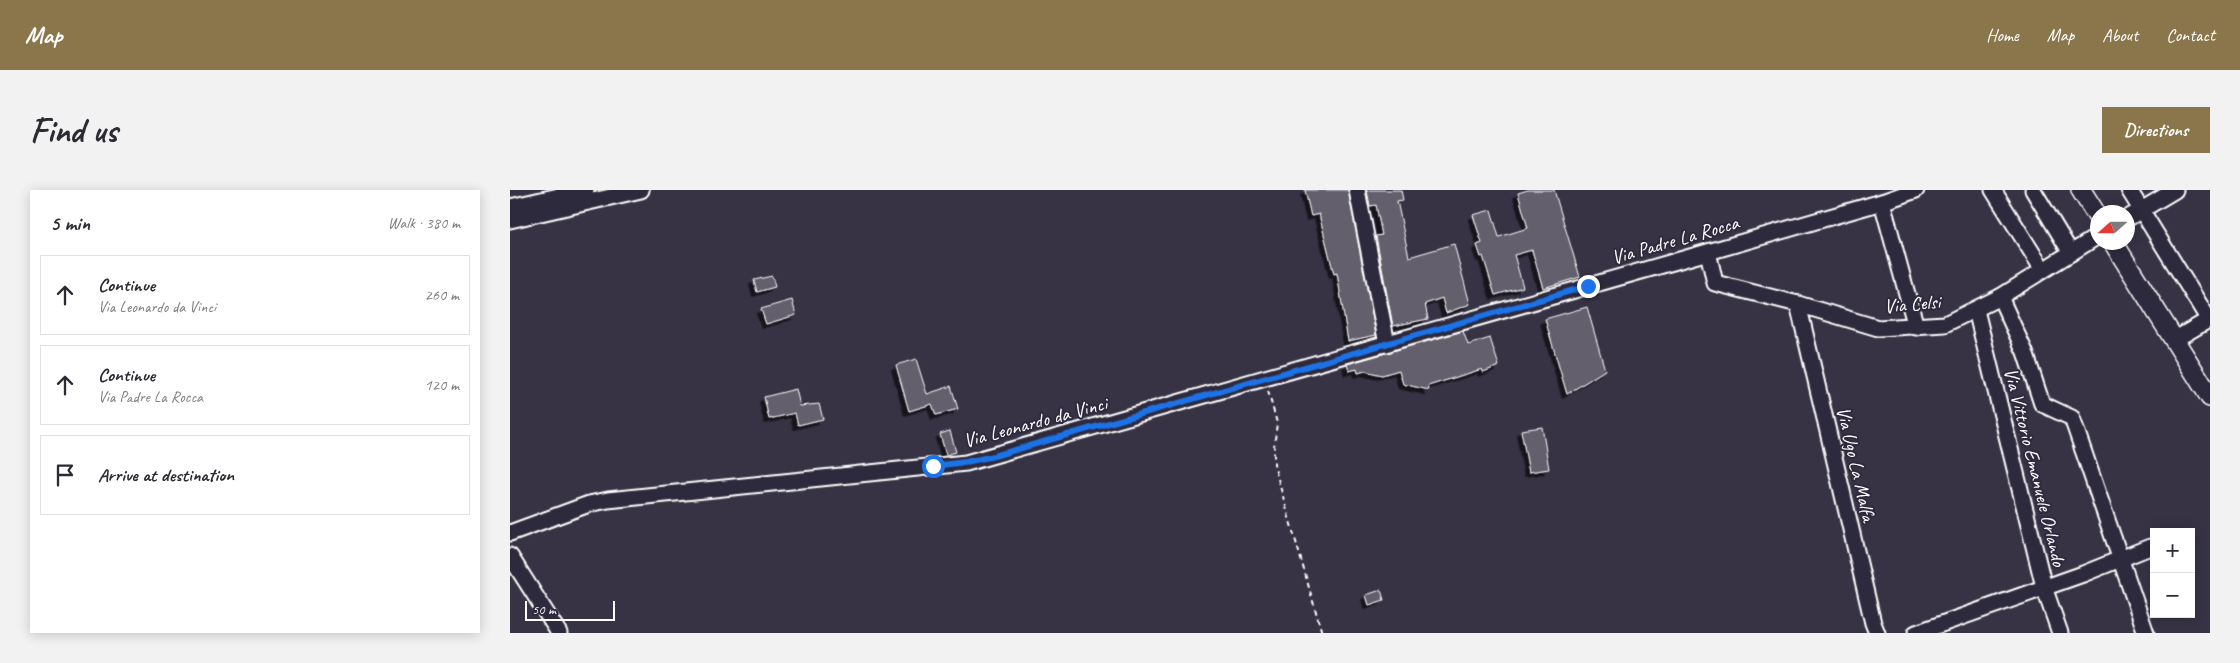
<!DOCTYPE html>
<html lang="en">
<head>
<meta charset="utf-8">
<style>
  :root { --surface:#fff; --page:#f2f2f3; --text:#2b2b33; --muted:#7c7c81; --line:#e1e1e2; --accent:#8a764a }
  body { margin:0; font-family:Caveat,sans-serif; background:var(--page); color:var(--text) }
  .controls { position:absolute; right:15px; bottom:15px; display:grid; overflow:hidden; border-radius:0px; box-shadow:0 2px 12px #0003 }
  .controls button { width:45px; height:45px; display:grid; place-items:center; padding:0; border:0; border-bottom:1px solid var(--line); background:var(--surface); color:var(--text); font:25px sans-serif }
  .compass { position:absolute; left:1580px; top:15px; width:45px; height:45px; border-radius:50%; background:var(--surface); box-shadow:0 2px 12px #0003; rotate:249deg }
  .scale { position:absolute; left:15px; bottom:12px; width:90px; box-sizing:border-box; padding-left:5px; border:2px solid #fff; border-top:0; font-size:14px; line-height:18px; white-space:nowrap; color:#fff; -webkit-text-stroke:4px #2f2a3d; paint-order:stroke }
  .stop { position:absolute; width:15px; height:15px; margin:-11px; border:4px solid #1a73e8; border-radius:50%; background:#fff }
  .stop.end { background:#1a73e8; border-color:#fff; box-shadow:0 1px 5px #0008 }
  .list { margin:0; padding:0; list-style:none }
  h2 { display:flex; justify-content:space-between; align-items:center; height:65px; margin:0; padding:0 20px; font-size:21px }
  h2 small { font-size:16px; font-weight:400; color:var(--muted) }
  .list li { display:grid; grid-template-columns:32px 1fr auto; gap:15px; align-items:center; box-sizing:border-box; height:80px; margin:0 10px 10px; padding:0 10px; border:1px solid var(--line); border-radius:0px }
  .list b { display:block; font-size:19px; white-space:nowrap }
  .list p { margin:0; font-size:16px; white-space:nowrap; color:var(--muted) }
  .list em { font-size:16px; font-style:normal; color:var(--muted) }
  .icon { flex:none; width:28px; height:28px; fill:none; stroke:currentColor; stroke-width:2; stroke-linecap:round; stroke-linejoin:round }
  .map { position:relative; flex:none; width:1700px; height:443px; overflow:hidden; border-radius:0px }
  header { display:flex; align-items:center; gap:30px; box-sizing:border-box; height:70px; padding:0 25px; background:var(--accent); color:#fff }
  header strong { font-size:24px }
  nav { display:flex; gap:28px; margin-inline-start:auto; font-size:18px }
  .intro { display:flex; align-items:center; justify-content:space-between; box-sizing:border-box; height:120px; padding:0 30px }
  h1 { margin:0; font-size:35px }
  .button { padding:12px 22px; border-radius:0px; background:var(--accent); color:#fff; font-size:18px; font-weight:700 }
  main { display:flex; gap:30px; padding:0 30px }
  aside { flex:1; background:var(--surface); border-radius:0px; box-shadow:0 2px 12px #0003 }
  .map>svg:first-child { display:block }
</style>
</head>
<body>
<header>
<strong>Map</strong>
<nav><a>Home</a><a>Map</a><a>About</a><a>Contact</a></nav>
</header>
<div class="intro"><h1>Find us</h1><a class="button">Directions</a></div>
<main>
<aside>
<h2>5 min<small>Walk · 380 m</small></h2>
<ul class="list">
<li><svg class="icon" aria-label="ahead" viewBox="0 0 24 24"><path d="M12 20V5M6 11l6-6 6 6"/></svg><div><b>Continue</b><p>Via Leonardo da Vinci</p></div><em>260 m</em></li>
<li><svg class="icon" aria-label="ahead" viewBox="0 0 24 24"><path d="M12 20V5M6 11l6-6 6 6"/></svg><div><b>Continue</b><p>Via Padre La Rocca</p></div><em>120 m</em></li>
<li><svg class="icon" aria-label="arrive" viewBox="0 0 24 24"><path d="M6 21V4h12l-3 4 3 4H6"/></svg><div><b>Arrive at destination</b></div></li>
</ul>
</aside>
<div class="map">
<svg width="1700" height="443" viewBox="0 0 1700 443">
  <defs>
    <filter id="shadow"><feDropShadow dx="-4.5" dy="4.5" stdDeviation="0" flood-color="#0009"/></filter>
  </defs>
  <rect width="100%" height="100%" fill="#373345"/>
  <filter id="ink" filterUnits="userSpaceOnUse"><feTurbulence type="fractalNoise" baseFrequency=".02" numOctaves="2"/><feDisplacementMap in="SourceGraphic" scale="10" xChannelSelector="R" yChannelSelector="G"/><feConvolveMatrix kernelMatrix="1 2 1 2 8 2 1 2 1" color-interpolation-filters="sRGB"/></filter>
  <g filter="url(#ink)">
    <g fill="#635f6d" stroke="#fff" filter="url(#shadow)">
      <polygon points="795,0 838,0 866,145 838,151 827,83 824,84 809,24 801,26"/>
      <polygon points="857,0 891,0 893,10 887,11 899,67 944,54 960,114 936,123 932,108 915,114 918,129 883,136 866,46 872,45 866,15 860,16"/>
      <polygon points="1018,0 1044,0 1070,87 1033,98 1022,60 1004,65 1013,97 985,105 974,69 973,66 971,67 967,55 972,53 963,25 981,20 989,47 1018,38 1008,3"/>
      <polygon points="262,86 265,97 247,102 244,90"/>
      <polygon points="282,110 286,125 256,134 251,119"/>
      <polygon points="1077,117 1095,180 1057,204 1035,129"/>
      <polygon points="953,141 958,155 980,148 989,176 973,182 972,179 918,196 919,200 893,194 889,180 872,185 855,181 848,183 847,179 839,181 837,174"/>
      <polygon points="406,169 417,204 441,196 448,219 426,225 422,214 399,221 386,175"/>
      <polygon points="286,199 290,216 309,214 313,229 288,235 285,223 259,229 254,207"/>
      <polygon points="1032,237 1039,279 1019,282 1011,240"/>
      <polygon points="440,241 446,262 436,265 430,244"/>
      <polygon points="871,400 874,410 859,415 856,405"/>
    </g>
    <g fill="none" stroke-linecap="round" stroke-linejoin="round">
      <g stroke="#fff" stroke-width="19">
        <g id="minor">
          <polyline points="847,0 877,154"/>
          <polyline points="1483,0 1533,80"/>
          <polyline points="1523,0 1561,63"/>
          <polyline points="1619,0 1699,130"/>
          <polyline points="1372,12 1406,137"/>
          <polyline points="0,17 76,0"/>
          <polyline points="1618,28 1665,0"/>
          <polyline points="0,30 131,0"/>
          <polyline points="1198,62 1205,93 1288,114 1368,138 1435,134 1490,107 1588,46"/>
          <polyline points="1490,107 1515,162 1532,214 1562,228 1636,443"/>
          <polyline points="1288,114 1363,433 1367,443"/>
          <polyline points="1466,120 1534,397 1550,443"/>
          <polyline points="1664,150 1700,129"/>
          <polyline points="0,343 79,314 98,310 456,273 1198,62 1372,12 1406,0"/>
          <polyline points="0,366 49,443"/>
          <polyline points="1406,443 1573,384 1640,357"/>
        </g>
      </g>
      <g stroke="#fff" stroke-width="22">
        <g id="major">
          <polyline points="1571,0 1588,27"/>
          <polyline points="1603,52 1700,207"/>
        </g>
      </g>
      <polyline stroke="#fff" stroke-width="2" stroke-dasharray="5 4" stroke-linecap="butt" points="758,201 767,233 764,257 764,275 812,443"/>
      <use href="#minor" stroke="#2f2a3d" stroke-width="15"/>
      <use href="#major" stroke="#2f2a3d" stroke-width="19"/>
    </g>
  </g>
  <g fill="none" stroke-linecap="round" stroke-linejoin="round" filter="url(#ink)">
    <polyline stroke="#1a73e8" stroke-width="6" points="423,276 456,272 484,266 1078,96"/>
  </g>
  <g text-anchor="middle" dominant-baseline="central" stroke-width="4" stroke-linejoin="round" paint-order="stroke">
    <g font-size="20" fill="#fff" stroke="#2f2a3d">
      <text transform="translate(1165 50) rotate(-16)">Via Padre La Rocca</text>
      <text transform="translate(1402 114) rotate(-5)">Via Celsi</text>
      <text transform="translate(525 232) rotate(-15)">Via Leonardo da Vinci</text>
      <text transform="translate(1346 274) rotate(77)">Via Ugo La Malfa</text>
      <text transform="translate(1525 277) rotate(76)">Via Vittorio Emanuele Orlando</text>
    </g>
  </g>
</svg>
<div class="controls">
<button>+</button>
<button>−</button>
</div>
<svg class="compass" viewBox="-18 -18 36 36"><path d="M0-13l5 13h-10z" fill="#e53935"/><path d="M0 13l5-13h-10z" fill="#7c7c81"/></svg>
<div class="scale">50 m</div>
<div class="stop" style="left:423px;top:276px"></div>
<div class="stop end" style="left:1078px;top:96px"></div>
</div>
</main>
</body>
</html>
